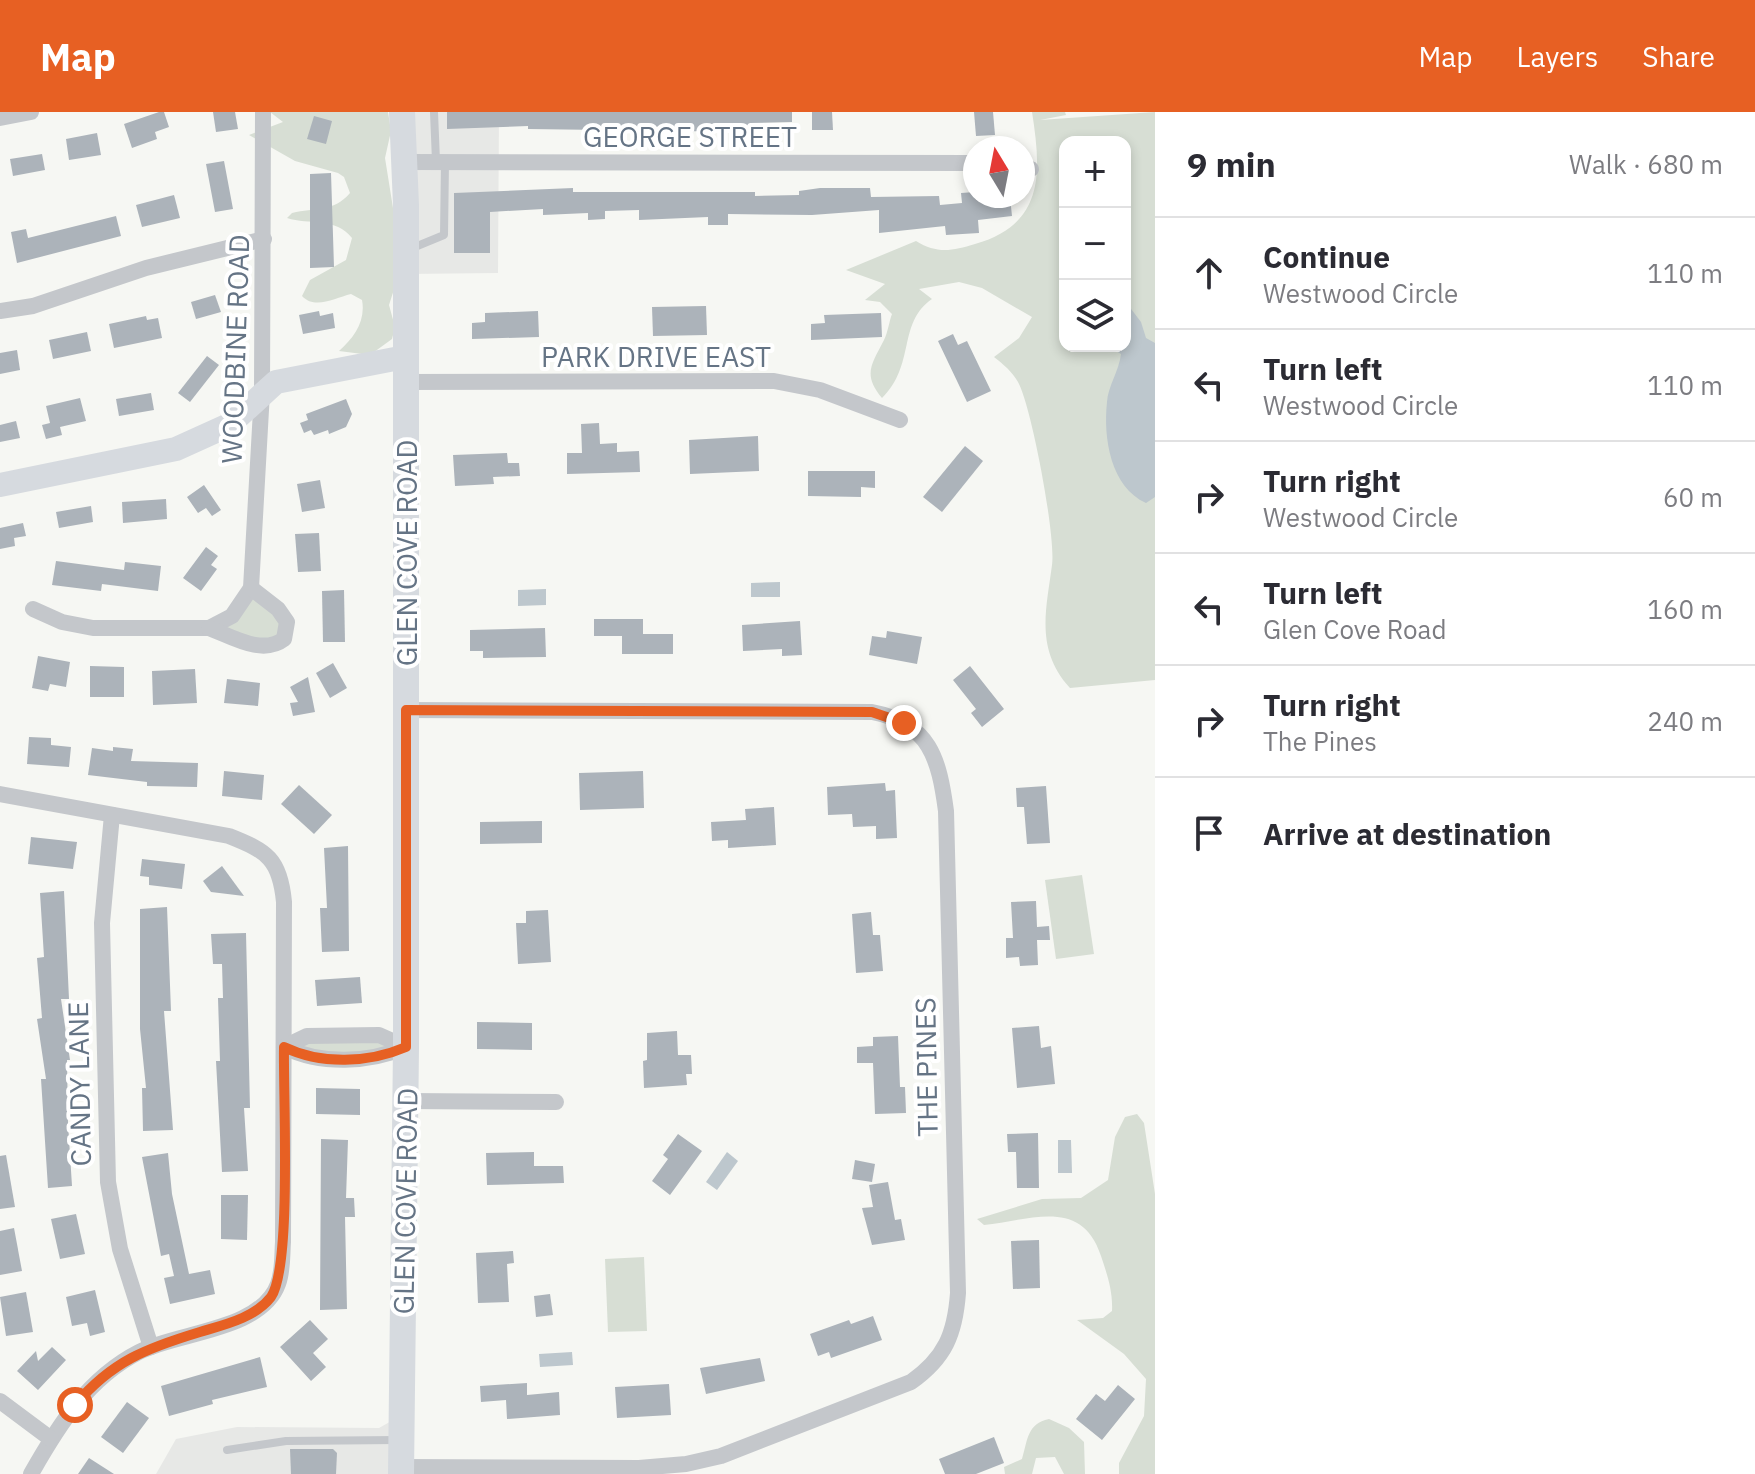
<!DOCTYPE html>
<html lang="en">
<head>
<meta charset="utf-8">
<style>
  :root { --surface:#fff; --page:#f2f2f3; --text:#2b2b33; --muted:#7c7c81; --line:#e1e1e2; --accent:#e76023 }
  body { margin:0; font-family:"IBM Plex Sans",sans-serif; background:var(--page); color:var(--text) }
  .controls { position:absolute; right:24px; top:24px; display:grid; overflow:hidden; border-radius:16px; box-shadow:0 4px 12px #0003 }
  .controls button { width:72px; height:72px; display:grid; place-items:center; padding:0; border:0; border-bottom:2px solid var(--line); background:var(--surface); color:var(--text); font:40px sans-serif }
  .compass { position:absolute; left:963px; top:24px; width:72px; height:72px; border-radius:50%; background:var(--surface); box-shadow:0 4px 12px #0003; rotate:350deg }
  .stop { position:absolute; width:24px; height:24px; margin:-18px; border:6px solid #e76023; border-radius:50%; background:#fff }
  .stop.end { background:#e76023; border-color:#fff; box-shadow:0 2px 8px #0008 }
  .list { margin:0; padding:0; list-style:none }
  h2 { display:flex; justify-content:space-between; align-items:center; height:104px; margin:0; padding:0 32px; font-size:34px }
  h2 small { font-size:26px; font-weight:400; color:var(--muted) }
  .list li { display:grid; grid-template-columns:52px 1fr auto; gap:24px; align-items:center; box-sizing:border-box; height:112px; padding:0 32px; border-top:2px solid var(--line) }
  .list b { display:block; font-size:30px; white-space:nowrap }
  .list p { margin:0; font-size:26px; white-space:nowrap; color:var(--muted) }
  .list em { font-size:26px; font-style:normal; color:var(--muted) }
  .icon { flex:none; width:44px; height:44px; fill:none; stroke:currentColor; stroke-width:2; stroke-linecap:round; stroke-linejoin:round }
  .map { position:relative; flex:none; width:1155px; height:1362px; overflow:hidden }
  header { display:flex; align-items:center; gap:48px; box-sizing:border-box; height:112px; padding:0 40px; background:var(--accent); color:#fff }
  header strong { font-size:38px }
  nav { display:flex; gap:44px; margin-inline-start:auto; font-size:28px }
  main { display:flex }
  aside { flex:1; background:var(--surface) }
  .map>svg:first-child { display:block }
</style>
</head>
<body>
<header>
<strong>Map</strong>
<nav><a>Map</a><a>Layers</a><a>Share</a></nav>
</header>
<main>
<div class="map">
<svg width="1155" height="1362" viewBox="0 0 1155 1362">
  <rect width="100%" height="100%" fill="#f6f7f3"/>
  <g fill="#e7e8e6">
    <polygon points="402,0 499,0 498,161 406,162"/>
    <polygon points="402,1303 401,1362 156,1362 176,1327 237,1315 379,1316"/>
  </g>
  <g fill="#d7ded4" fill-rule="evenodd">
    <path d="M270 0H388L391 19 385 46 393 96 397 168 389 193 395 215 392 227 370 243 339 239C354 226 366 209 362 188L351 182C335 186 315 198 302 184L310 168 346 148 352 126C336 105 309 113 287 106L292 101C315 95 333 101 350 81L344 65 338 61 295 49 249 23 283 10Z"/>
    <path d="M1032 0H1065L1066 3 1040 8 1155 0V568L1070 576C1035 537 1046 499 1052 453 1056 425 1032 298 1019 272 1013 260 1004 253 994 245L1019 226 1032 205 982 176 959 170 919 177 932 187C897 211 916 253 882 286 862 262 872 252 884 228 888 220 889 210 892 202L880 190 865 188 885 172 846 158 916 129C937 142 952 139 975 132 1046 112 1041 58 1032 0ZM1065 30H1125V234H1065Z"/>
    <polygon points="251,476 288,518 265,534 219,513"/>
    <polygon points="1082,763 1094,842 1056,847 1045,768"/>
    <polygon points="379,923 406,935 381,946 284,935 307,924"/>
    <path d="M1137 1002 1144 1011 1155 1082V1362H1119V1351L1144 1304 1146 1267 1124 1242 1077 1208 1103 1206 1112 1199C1113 1179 1107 1162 1101 1144 1082 1085 1031 1108 984 1113L977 1107 1042 1087 1081 1086 1108 1068 1115 1025 1125 1005Z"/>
    <polygon points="644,1145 647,1219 608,1220 605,1147"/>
    <path d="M1049 1307 1069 1316 1084 1330 1085 1362H1064L1055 1345 1036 1346 1032 1362H1005L1004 1355 1022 1347C1028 1327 1027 1312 1049 1307Z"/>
  </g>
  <g fill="#bdc7cd">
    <path d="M1125 189 1141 210 1146 226 1155 231V385L1146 391C1111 375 1103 327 1107 290 1108 274 1119 259 1121 242L1108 234H1125Z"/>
    <polygon points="780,470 780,485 751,485 751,471"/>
    <polygon points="546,477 546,493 518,494 518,478"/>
    <polygon points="1058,1028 1071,1028 1072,1061 1058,1061"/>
    <polygon points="727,1040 738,1049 717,1078 706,1070"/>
    <polygon points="572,1240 573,1253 540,1255 539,1242"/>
  </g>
  <g fill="#acb3ba">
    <polygon points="159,0 164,0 169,15 155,20 157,27 132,36 124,12"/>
    <polygon points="213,0 235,0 238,17 216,20"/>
    <polygon points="447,0 792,0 792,10 750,11 750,20 528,17 528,14 447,17"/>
    <polygon points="812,0 832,0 833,18 812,18"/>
    <polygon points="974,0 993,0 995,23 976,24"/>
    <polygon points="314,4 332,9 326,32 307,27"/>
    <polygon points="97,21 101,43 69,48 66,27"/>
    <polygon points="42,42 45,58 13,64 10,47"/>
    <polygon points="224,49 233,97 215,100 206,52"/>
    <polygon points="331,61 334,155 310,156 310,62"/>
    <polygon points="573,76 573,80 755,80 755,84 799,83 799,79 820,76 870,76 871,85 939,84 940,93 962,91 961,81 975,80 976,88 1010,85 1012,104 978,108 979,121 946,123 945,114 879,121 879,98 812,103 728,102 728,113 708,113 708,105 639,108 639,98 605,99 605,107 588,108 588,101 543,103 543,97 490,100 490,141 454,141 454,81"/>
    <polygon points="174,83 180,106 142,115 136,93"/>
    <polygon points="116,104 121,124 17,151 11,120 26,117 28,126"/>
    <polygon points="215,183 221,200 196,207 191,190"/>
    <polygon points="706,194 707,223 653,224 652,195"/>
    <polygon points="319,199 320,204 333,201 335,216 303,222 299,203"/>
    <polygon points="538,199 539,225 472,227 472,211 485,210 485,201"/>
    <polygon points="881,201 882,225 811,228 811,212 825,211 824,203"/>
    <polygon points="146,204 147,208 158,206 162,226 114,236 109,212"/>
    <polygon points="87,220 91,239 53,247 49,228"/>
    <polygon points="953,222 958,233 967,229 991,279 967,290 938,229"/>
    <polygon points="17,238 20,258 0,262 0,241"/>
    <polygon points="207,244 219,253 190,290 178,281"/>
    <polygon points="151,281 154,298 119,304 116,287"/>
    <polygon points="80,286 86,309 60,315 62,323 46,327 42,313 50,311 46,294"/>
    <polygon points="346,287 352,302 346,315 329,322 328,318 314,323 311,318 304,321 300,311 308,308 306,302"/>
    <polygon points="16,309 20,326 0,330 0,313"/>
    <polygon points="599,311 600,332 617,331 617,340 639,339 640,360 567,362 567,341 582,341 581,312"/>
    <polygon points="758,324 759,359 690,362 689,328"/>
    <polygon points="965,334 983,349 942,400 923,385"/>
    <polygon points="507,341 508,351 519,351 520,364 493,365 494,372 455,374 453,343"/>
    <polygon points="808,359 875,359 875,376 861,375 861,385 808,384"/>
    <polygon points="320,368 325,396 302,400 297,372"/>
    <polygon points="204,373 221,398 212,404 206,396 198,401 187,385"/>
    <polygon points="166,387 167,407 123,411 122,390"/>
    <polygon points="91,394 93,410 59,416 56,400"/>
    <polygon points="23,411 26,424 14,426 15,434 0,437 0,416"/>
    <polygon points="319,421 321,459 298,460 295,422"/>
    <polygon points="206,435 218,444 211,453 217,457 201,479 183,466"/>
    <polygon points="56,449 124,458 125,450 161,454 158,479 102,472 101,479 52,473"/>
    <polygon points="344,478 345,530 323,530 322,479"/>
    <polygon points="594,507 643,507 643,522 673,522 673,542 622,542 622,524 594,524"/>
    <polygon points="800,509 802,543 782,544 782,537 743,539 742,513"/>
    <polygon points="545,516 546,545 483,546 483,539 470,539 470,518"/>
    <polygon points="887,519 922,525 917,552 869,543 872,524 886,526"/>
    <polygon points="38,544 70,550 66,575 50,572 48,579 32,576"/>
    <polygon points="333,551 347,576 330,586 316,561"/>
    <polygon points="90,554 124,555 124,585 90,585"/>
    <polygon points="970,554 1004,597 982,615 971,601 976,597 953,568"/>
    <polygon points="195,557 197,591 153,593 152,559"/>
    <polygon points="308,565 315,600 293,604 290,591 298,590 290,575"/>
    <polygon points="227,567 260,571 258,594 224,591"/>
    <polygon points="29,625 51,626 51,633 71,635 69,655 27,652"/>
    <polygon points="113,635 133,637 131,649 198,651 197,675 147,674 147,670 88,663 92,636 113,639"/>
    <polygon points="224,659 264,663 262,688 222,684"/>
    <polygon points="643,659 644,696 580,698 579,661"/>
    <polygon points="885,671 886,679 895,678 897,726 876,727 876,714 853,715 852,702 828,703 827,675"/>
    <polygon points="299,673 332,703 314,722 281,692"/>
    <polygon points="1046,674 1050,731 1027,732 1024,695 1017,695 1016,676"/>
    <polygon points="774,695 776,733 728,736 728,728 712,729 711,710 746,708 745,697"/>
    <polygon points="542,709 542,731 480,732 480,710"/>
    <polygon points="31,725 77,730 73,757 28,752"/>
    <polygon points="348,734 349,839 322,840 320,796 327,796 324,736"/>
    <polygon points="142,747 185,752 182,777 149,773 149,765 140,764"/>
    <polygon points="222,754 244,784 211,780 203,769"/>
    <polygon points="64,779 69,887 61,887 70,948 67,948 68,1011 72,1074 48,1076 41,967 46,967 37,907 42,906 37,846 44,845 40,781"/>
    <polygon points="1036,789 1037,815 1049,814 1050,828 1037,828 1038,853 1020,854 1019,845 1006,846 1006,826 1013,826 1011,790"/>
    <polygon points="167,795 171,899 164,899 173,1018 143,1019 142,976 146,976 140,917 140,797"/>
    <polygon points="548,798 551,850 518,852 516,811 526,811 526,799"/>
    <polygon points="871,800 873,823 880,823 883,859 856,861 852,802"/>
    <polygon points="246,821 250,996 244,996 248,1059 222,1060 216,949 220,949 218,886 223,886 222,852 213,852 211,822"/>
    <polygon points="360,865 362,891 317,894 315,868"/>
    <polygon points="477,910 532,911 532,938 477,937"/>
    <polygon points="1039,914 1041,936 1051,934 1055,972 1017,976 1012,916"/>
    <polygon points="677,919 678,943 691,943 692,962 686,962 687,973 644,976 643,949 647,948 647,921"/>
    <polygon points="898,924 900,975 905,975 906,1001 875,1002 873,951 857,951 857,935 873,934 873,925"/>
    <polygon points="316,976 360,977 360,1003 316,1002"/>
    <polygon points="1038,1021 1039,1076 1017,1076 1016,1040 1008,1040 1007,1022"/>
    <polygon points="678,1022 702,1039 670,1083 652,1069 668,1047 663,1043"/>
    <polygon points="321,1027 348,1028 346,1086 354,1086 355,1105 345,1105 347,1197 320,1198"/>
    <polygon points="534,1040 534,1054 563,1054 564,1071 487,1073 486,1041"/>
    <polygon points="168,1041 172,1082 189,1162 210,1158 215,1182 170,1192 164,1166 174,1164 169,1142 161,1144 142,1045"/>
    <polygon points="6,1043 15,1095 0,1097 0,1044"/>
    <polygon points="855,1048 875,1052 872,1070 852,1067"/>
    <polygon points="888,1070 895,1108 901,1107 905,1128 872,1133 862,1096 873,1095 869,1073"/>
    <polygon points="221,1083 248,1083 247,1128 221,1127"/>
    <polygon points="76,1102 85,1142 60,1147 51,1107"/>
    <polygon points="14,1116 22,1159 0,1163 0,1119"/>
    <polygon points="1039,1128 1040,1176 1013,1177 1011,1129"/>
    <polygon points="513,1139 514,1151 507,1152 509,1190 478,1191 476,1141"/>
    <polygon points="95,1178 105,1220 90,1224 87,1211 72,1214 66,1185"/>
    <polygon points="26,1180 33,1220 6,1224 0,1185"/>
    <polygon points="550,1182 553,1203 536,1205 534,1184"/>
    <polygon points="873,1204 882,1228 831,1246 829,1240 818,1244 810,1222 849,1208 851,1212"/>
    <polygon points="310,1208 328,1227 313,1241 326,1255 311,1269 280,1235"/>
    <polygon points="52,1235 66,1248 38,1278 17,1259 36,1239 38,1249"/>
    <polygon points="260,1245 267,1275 212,1288 213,1292 169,1304 161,1274"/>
    <polygon points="760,1246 765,1269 706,1282 700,1256"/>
    <polygon points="527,1271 527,1283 559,1280 560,1303 507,1307 506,1288 481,1290 480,1274"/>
    <polygon points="669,1272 671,1303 617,1306 615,1275"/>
    <polygon points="1118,1273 1135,1287 1102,1328 1076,1307 1096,1282 1105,1289"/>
    <polygon points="127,1290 149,1306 123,1341 101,1325"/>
    <polygon points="994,1325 1004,1351 976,1362 945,1362 939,1347"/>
    <polygon points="290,1337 333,1337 337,1341 336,1362 291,1362"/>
    <polygon points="89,1346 114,1362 78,1362"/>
  </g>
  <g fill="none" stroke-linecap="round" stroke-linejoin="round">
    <g stroke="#c4c7cb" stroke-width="8">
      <polyline points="434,0 436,49"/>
      <polyline points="410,137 444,123 445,50"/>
      <polyline points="227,1338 286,1329 397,1328"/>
    </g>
    <g stroke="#c4c7cb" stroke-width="16">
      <polyline points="0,6 31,0"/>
      <polyline points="405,50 975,51"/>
      <polyline points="1023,55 1031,57"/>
      <polyline points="0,199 33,194 146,156 264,127"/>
      <polyline points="405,270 774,269 820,278 900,308"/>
      <polyline points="33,497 62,510 93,516 209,516 232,504 251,476 262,280 263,0"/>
      <path d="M209 516C231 524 262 544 284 527L287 510 278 497 251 476"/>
      <path d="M0 682 229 724C267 739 280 747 284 790L283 1130C282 1144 283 1159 278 1172 261 1219 177 1220 139 1240 88 1266 58 1314 31 1362"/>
      <polyline points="112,703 102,811 108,1070 120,1137 151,1235"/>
      <path d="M379 923 406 935C369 951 321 953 284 935L307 924Z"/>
      <polyline points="406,989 556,990"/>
      <polyline points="0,1289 51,1327"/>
      <path d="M402 1355 639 1356 686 1352 721 1344 911 1270C945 1246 955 1222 958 1181L946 699C939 647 930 611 872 600L406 598"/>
    </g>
    <polyline stroke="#d6dadf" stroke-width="24" points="0,373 176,337 229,313 276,270 405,245"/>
    <polyline stroke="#d6dadf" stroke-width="26" points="401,1362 406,935 406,93 402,0"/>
  </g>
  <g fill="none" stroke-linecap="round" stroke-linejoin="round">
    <path stroke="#e76023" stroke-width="10" d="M75 1293C112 1249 147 1236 200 1220 223 1213 255 1206 271 1185 292 1155 283 982 284 935 321 953 369 951 406 935V598L872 600 904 611"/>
  </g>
  <g text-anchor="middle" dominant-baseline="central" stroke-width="8" stroke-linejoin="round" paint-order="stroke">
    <g font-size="28" fill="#657485" stroke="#fff">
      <text x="690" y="24">GEORGE STREET</text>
      <text transform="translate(235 237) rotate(-88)">WOODBINE ROAD</text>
      <text x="656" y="244">PARK DRIVE EAST</text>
      <text transform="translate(406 441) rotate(-90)">GLEN COVE ROAD</text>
      <text transform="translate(926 955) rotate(-91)">THE PINES</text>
      <text transform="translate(79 972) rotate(-91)">CANDY LANE</text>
      <text transform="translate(405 1089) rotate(-89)">GLEN COVE ROAD</text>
    </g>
  </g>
</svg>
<div class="controls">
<button>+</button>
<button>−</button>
<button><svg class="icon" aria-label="layers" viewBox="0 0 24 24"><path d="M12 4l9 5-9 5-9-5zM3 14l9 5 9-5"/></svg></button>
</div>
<svg class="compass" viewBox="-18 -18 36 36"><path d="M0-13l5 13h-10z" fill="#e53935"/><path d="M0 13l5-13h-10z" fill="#7c7c81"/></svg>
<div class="stop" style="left:75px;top:1293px"></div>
<div class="stop end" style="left:904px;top:611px"></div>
</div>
<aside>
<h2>9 min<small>Walk · 680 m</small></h2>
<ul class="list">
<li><svg class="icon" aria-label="ahead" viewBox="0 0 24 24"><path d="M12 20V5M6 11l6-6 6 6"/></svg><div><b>Continue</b><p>Westwood Circle</p></div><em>110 m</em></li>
<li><svg class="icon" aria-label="left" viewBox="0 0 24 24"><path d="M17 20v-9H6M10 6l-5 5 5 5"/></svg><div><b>Turn left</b><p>Westwood Circle</p></div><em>110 m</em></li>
<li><svg class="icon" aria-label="right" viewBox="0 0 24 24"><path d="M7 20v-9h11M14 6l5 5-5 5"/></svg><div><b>Turn right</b><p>Westwood Circle</p></div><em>60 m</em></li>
<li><svg class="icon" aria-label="left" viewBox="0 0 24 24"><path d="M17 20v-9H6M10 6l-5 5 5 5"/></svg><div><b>Turn left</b><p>Glen Cove Road</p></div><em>160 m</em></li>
<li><svg class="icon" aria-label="right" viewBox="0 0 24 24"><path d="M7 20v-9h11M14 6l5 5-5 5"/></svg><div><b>Turn right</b><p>The Pines</p></div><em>240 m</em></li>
<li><svg class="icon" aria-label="arrive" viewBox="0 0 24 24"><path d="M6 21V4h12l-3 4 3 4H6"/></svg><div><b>Arrive at destination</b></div></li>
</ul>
</aside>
</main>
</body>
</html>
